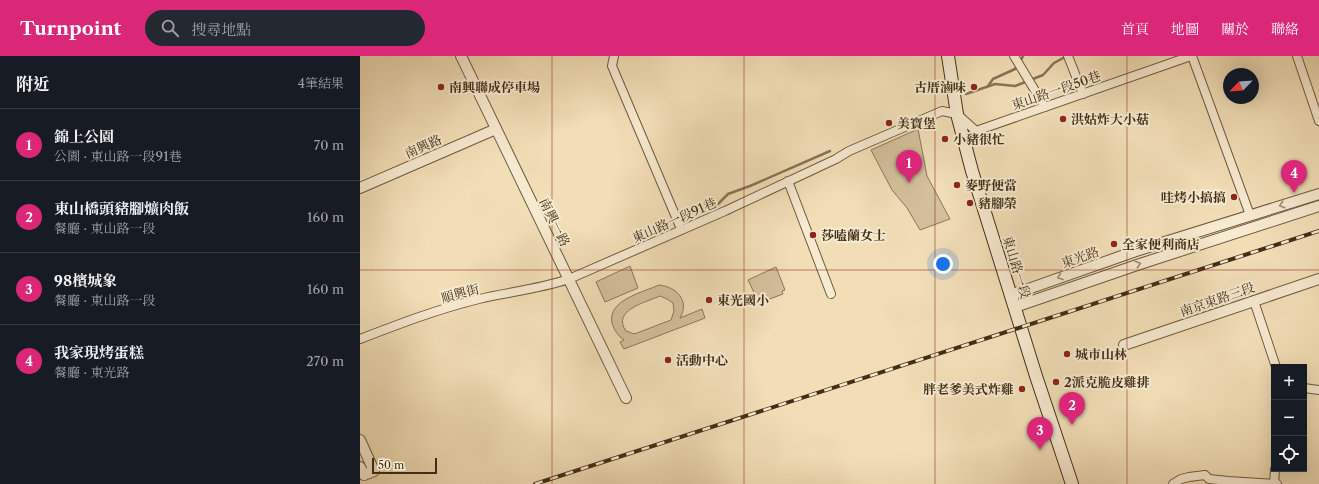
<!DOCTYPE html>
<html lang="zh-TW">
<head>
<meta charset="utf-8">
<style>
  :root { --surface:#171b24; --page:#242831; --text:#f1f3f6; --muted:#9ea1a6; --line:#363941; --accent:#db2777 }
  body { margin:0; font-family:"Libre Caslon Text","Noto Serif TC",serif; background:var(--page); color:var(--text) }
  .controls { position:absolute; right:12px; bottom:12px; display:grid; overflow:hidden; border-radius:0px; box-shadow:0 4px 16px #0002 }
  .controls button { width:36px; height:36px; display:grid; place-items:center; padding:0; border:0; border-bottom:1px solid var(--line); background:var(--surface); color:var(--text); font:20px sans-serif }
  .compass { position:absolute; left:863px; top:12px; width:36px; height:36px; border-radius:50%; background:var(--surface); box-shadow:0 4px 16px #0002; rotate:245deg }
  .scale { position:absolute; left:12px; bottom:10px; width:65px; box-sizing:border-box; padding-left:4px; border:2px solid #412e17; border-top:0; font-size:11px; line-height:14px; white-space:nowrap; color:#412e17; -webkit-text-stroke:3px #f6ead0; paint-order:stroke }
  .you { position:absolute; left:583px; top:208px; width:14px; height:14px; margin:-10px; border:3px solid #fff; border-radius:50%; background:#1a73e8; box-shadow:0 0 0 6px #1a73e833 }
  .badge { display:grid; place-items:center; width:26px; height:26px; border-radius:50%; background:var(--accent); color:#fff; font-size:13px; font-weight:700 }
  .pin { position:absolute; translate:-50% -33px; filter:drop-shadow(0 1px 2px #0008) }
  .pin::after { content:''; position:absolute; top:21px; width:14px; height:12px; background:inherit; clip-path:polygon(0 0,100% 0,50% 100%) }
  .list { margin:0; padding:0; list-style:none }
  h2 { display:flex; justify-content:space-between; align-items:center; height:52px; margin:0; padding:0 16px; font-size:17px }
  h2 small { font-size:13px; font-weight:400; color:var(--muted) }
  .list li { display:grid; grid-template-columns:26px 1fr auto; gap:12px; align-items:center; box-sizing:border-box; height:72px; padding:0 16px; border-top:1px solid var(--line) }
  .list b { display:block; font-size:15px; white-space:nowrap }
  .list p { margin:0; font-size:13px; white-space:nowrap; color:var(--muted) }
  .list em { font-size:13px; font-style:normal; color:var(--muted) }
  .icon { flex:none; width:22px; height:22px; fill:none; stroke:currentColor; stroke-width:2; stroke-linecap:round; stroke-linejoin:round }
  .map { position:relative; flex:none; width:959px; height:428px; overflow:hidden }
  header { display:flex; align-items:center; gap:24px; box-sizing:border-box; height:56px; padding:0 20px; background:var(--accent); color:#fff }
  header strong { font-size:19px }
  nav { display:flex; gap:22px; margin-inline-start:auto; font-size:14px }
  .search { width:280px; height:36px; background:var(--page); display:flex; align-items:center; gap:10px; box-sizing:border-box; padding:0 14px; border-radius:22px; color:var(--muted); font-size:15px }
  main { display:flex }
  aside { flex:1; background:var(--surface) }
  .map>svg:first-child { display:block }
</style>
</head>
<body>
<header>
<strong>Turnpoint</strong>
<div class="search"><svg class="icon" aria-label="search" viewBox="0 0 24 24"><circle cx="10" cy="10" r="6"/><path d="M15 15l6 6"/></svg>搜尋地點</div>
<nav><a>首頁</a><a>地圖</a><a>關於</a><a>聯絡</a></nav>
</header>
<main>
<aside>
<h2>附近<small>4筆結果</small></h2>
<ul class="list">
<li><span class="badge">1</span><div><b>錦上公園</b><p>公園 · 東山路一段91巷</p></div><em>70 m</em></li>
<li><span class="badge">2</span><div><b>東山橋頭豬腳爌肉飯</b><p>餐廳 · 東山路一段</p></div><em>160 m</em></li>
<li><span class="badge">3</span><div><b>98檳城象</b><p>餐廳 · 東山路一段</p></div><em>160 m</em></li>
<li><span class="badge">4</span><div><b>我家現烤蛋糕</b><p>餐廳 · 東光路</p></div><em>270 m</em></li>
</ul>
</aside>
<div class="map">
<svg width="959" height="428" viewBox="0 0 959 428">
  <rect width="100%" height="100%" fill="#f1deb7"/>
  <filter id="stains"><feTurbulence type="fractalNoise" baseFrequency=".005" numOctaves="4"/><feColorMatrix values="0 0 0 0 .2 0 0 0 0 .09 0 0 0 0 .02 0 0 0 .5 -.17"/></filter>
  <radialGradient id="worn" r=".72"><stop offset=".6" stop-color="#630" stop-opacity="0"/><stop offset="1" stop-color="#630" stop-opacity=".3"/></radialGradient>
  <g fill="#d3c09c" stroke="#8a775a" fill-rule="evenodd">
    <polygon points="558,73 567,120 590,163 560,174 547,152 532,134 511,94"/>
    <polygon points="270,210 278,232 245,246 236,226"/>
    <polygon points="416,211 425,234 422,235 423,238 399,247 388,224"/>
    <path d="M299 229C317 231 330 245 320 262L342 253 345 262 264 293 260 286 264 284C258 280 254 274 252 267 247 244 284 236 299 229ZM300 240 307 243 313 247 314 255 311 264 277 277 274 278 266 275C251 254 287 246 300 240Z"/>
  </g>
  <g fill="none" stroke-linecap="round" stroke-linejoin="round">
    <g stroke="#877457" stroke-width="2.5">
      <polyline points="660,6 663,0"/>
      <polyline points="628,30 633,23 655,13 657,10"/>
      <polyline points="606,38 635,28 655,30 683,19 694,7 707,0"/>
      <polyline points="353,153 368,138 390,130 470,95"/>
    </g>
    <g stroke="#6d5a3f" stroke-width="10">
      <g id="minor">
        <polyline points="254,0 252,10 321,173"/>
        <polyline points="654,0 685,51"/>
        <polyline points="708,0 723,38"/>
        <polyline points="832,0 890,159"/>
        <polyline points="937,0 959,65"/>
        <polyline points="428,125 471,238"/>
        <polyline points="894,245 916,311"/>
        <path d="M0 283C39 268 78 253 119 243 149 236 179 233 209 223L365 155 476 103 489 95 582 55 597 58 616 75 831 0"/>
        <polyline points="944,332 959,334"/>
        <polyline points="813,428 821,423 829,421 845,419 849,423 868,425 917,428"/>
        <polyline points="914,428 915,413"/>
      </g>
    </g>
    <g stroke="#6d5a3f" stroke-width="12">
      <g id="tertiary">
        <polyline points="101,0 266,342"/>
        <polyline points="0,132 136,73"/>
        <polyline points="651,239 776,195 959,138"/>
        <polyline points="655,251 780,208 959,150"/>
        <polyline points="764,289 959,223"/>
        <polyline points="0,384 14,415 4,419 0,411"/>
      </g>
    </g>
    <g stroke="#412e17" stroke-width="14">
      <polyline id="secondary" points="588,0 597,58 612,115 676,320 712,428"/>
    </g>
    <use href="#minor" stroke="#f6ead0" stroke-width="8"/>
    <use href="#tertiary" stroke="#f6ead0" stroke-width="10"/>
    <use href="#secondary" stroke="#f6ead0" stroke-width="12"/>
    <g stroke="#412e17" stroke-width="4">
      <polyline id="rail" points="175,428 959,175"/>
    </g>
    <use href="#rail" stroke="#f6ead0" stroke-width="2.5" stroke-dasharray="8" stroke-linecap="butt"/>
  </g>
  <defs><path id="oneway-chevron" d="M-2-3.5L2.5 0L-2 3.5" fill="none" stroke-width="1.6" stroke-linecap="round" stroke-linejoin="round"/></defs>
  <g stroke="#9c8c74">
    <use href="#oneway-chevron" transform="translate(922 149) rotate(163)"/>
    <use href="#oneway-chevron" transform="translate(778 208) rotate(-18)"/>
    <use href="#oneway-chevron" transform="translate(700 221) rotate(160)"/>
  </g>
  <path fill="none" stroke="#8f2418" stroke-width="1" stroke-opacity="0.55" d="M192 0V428M384 0V428M575 0V428M767 0V428M0 214H959"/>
  <g fill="#8f2418" stroke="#f6ead0" stroke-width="1.5">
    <circle cx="81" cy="31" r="4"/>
    <circle cx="614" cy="31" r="4"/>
    <circle cx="703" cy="63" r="4"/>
    <circle cx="529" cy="67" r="4"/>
    <circle cx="585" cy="83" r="4"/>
    <circle cx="597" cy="129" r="4"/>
    <circle cx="874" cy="141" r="4"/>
    <circle cx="610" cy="147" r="4"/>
    <circle cx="453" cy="179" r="4"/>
    <circle cx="754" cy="188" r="4"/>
    <circle cx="349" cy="244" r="4"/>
    <circle cx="707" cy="298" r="4"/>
    <circle cx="308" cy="304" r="4"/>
    <circle cx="696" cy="326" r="4"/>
    <circle cx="662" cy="333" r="4"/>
  </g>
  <g text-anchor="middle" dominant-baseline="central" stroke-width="4" stroke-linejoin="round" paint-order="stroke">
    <g font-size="13" font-weight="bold" fill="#412e17" stroke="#f6ead0" text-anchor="start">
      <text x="89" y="31">南興聯成停車場</text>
      <text x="606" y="31" text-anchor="end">古厝滷味</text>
      <text x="711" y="63">洪姑炸大小菇</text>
      <text x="537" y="67">美寶堡</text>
      <text x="593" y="83">小豬很忙</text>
      <text x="605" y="129">麥野便當</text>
      <text x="866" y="141" text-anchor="end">哇烤小搞搞</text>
      <text x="618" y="147">豬腳榮</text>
      <text x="461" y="179">莎嗑蘭女士</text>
      <text x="762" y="188">全家便利商店</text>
      <text x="357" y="244">東光國小</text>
      <text x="715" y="298">城市山林</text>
      <text x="316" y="304">活動中心</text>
      <text x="704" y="326">2派克脆皮雞排</text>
      <text x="654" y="333" text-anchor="end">胖老爹美式炸雞</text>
    </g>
    <g font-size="13" fill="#412e17" stroke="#f6ead0">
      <text transform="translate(696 34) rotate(-19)">東山路一段50巷</text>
      <text transform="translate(63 90) rotate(-24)">南興路</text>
      <text transform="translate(314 164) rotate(-24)">東山路一段91巷</text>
      <text transform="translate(195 166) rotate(64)">南興一路</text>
      <text transform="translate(720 201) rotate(-19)">東光路</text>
      <text transform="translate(657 211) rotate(73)">東山路一段</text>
      <text transform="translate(100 237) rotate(-15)">順興街</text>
      <text transform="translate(857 243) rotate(-19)">南京東路三段</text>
    </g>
  </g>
  <rect width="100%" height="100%" filter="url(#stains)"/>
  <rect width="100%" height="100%" fill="url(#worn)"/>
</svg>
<div class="controls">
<button>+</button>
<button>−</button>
<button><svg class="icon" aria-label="locate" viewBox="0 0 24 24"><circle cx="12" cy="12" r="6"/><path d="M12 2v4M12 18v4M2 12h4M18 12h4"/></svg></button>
</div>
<svg class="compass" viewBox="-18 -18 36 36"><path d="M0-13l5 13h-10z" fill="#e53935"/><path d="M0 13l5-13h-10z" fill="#9ea1a6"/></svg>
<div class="scale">50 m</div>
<div class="you"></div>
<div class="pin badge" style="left:549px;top:127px">1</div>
<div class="pin badge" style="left:712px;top:369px">2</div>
<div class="pin badge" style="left:680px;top:394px">3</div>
<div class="pin badge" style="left:934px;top:137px">4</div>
</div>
</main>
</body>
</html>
